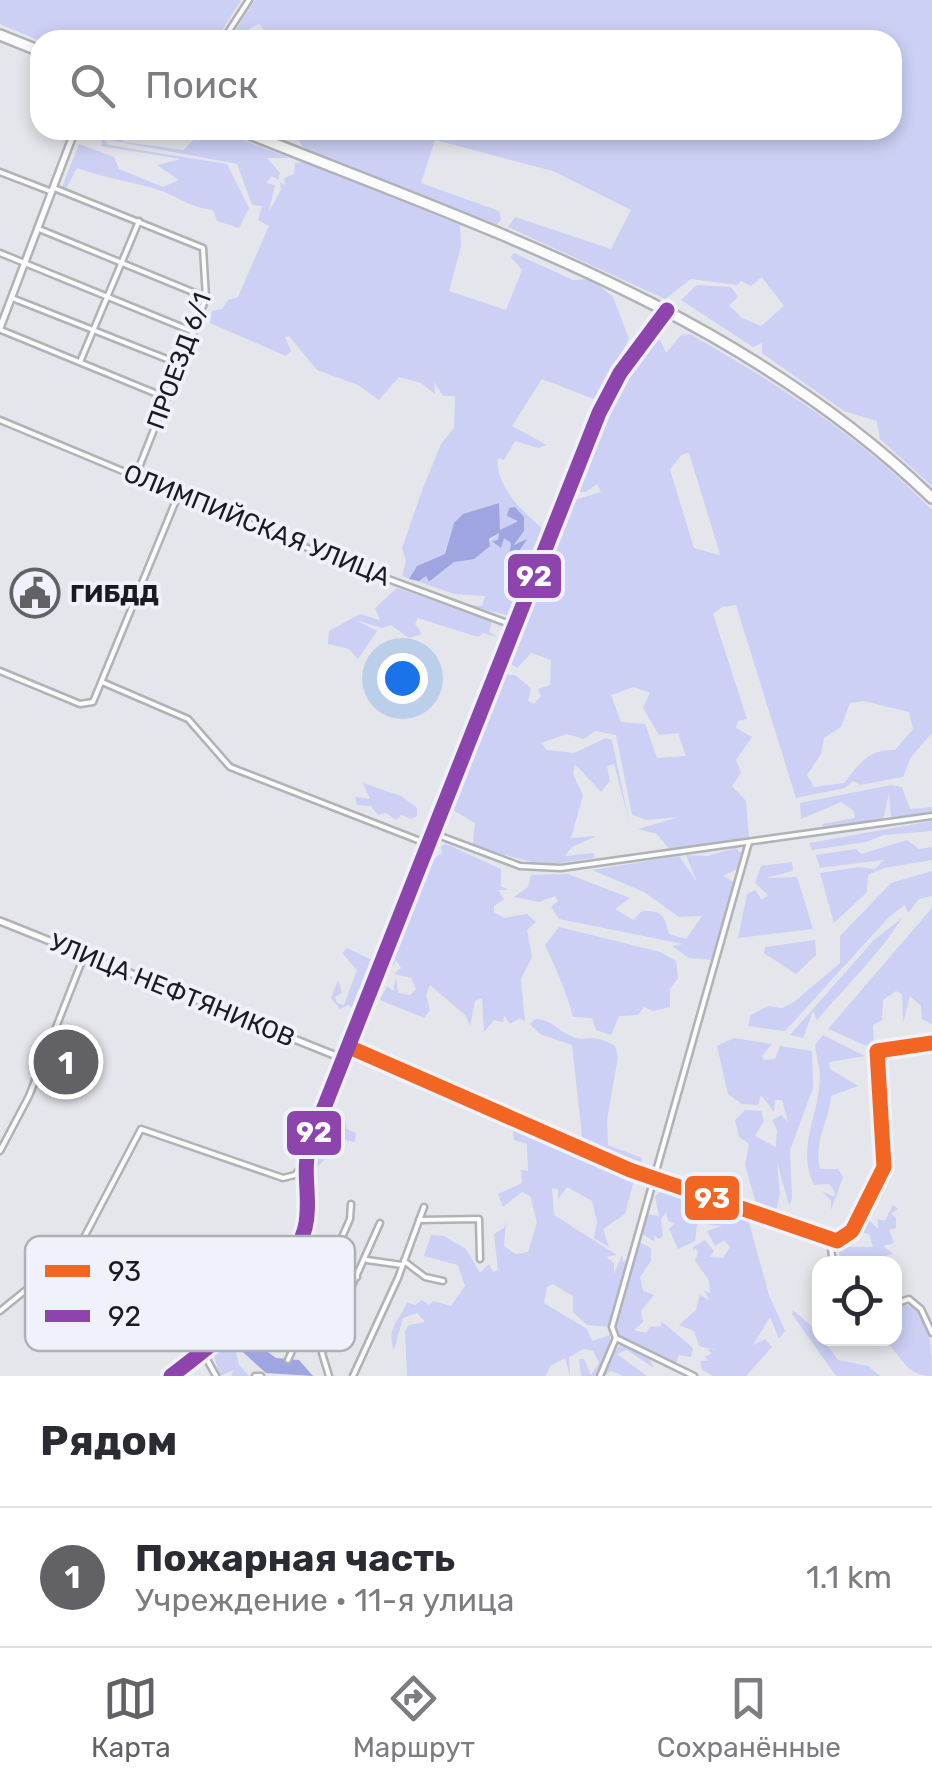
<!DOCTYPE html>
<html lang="ru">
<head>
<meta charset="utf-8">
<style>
  :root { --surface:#fff; --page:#f2f2f3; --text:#2b2b33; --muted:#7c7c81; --line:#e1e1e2; --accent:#626266 }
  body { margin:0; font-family:Rubik,sans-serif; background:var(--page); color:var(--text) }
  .controls { position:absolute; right:30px; bottom:30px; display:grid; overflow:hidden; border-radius:20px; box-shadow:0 5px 15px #0003 }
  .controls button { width:90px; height:90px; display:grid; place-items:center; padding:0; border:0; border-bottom:2px solid var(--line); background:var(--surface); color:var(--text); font:50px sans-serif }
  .you { position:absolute; left:402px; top:678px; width:35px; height:35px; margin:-25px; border:8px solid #fff; border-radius:50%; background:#1a73e8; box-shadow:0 0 0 15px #1a73e833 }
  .badge { display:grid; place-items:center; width:65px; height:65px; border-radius:50%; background:var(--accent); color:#fff; font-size:32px; font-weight:700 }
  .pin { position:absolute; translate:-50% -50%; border:5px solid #fff; box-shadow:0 2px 10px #0006 }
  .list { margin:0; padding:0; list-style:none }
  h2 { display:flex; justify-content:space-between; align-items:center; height:130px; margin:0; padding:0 40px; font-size:42px }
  h2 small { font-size:32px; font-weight:400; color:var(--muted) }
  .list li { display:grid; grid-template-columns:65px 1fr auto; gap:30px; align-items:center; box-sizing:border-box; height:140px; padding:0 40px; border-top:2px solid var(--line) }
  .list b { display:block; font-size:38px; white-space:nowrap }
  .list p { margin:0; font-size:32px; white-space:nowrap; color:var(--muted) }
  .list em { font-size:32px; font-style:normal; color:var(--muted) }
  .icon { flex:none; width:55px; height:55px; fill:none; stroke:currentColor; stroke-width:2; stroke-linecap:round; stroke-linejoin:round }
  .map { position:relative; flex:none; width:932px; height:1376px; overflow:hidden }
  .search { position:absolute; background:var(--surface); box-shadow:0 5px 15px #0003; left:30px; right:30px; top:30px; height:110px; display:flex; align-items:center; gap:25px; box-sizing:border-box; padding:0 35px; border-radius:30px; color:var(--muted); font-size:38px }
  .sheet { height:270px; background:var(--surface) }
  nav { display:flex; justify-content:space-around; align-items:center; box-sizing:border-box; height:140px; border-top:2px solid var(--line); background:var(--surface); font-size:28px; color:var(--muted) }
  nav a { display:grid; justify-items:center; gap:5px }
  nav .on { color:var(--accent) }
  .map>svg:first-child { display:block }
</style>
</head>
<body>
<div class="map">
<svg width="932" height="1376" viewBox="0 0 932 1376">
  <rect width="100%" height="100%" fill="#e5e6eb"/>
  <g fill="#cbd0f4" fill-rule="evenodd">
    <polygon points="0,0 241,0 216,40 40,41 0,24"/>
    <polygon points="255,0 932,0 932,486 880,439 877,421 844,411 762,353 762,343 753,347 681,300 697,285 731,287 738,297 729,305 742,318 761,326 784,306 762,277 751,286 741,281 737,285 691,279 665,299 508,227 515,217 611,249 631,210 553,171 435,140 421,183 499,211 501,219 497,225 304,148 297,139 300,130 892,130 892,40 272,40 259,24 249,29 247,40 229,40"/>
    <path d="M217 130 290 158H267L280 173 278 180 272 176 266 183 275 185 269 211 281 190 280 182 285 186 284 178 294 174 295 163 304 162 460 225 461 247 449 291 506 310 522 270 511 257 514 253 573 280 591 279 613 297 629 339 596 400 542 379 512 426 547 445 538 448 515 441 504 460 498 458C494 486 526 516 545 530L511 616 467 605 482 606 485 596 454 594 402 576 406 561 402 548 423 488 441 444 454 428 455 396H443L434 382 435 394 421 383 399 377 379 400 358 385 317 370 289 336 285 337 291 351 286 356 210 323 212 311 222 309 228 300 238 297 269 226 258 220 262 206 252 205 237 164 109 140 121 137 124 142 184 150 192 141ZM500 504 496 508 501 530 519 520 509 517 508 509 515 507 524 517V531L514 546 524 547 509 556 511 543 504 537 501 546 492 541 498 540 499 533 471 558 454 562 429 583 426 576 412 574 417 566 445 554 454 523Z"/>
    <path d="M103 136 108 145 227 164 249 208 239 228 217 221 213 210C190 208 174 194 153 188 126 181 103 177 77 168L66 189 62 187 79 144 114 157 119 169 163 187 179 180 157 165 181 159 101 146Z"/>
    <path d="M690 334C778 384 862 438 932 510V733L911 757 903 777 860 785 853 781 845 788 796 798 736 605 722 607 713 614 747 719 738 721 736 728 752 737 736 760 741 773 732 786 746 801 749 838 669 849 657 834 638 829 679 817 646 820 632 815 616 735 595 731 584 739 567 734 541 743 547 750 574 753 606 738 612 740 629 821 614 764 607 766 610 781 601 792 575 764 573 774 583 795 571 838 596 836 572 847 565 856 594 853V858L543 865 482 849 473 843 475 823 451 809 504 675H515L531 688 528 701 534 704 541 696 538 689 550 685 551 660 531 653 517 668 509 662 571 501 601 492 597 484 586 492H573C590 437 614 385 651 341L660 340 666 353 681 335ZM689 453 720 554 719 555 694 548 670 470 681 455ZM634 687 650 693 643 708 659 735 678 733 686 756 657 758 645 724 621 722 611 695ZM864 701 909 712 913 729 895 750C868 749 859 764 844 783L814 787 807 775 821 754 824 738 841 727 850 703Z"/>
    <polygon points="397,588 492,622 489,632 497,637 483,633 478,637 418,618 415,624 422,634 409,638 391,625 382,628 356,620 377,631 358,659 349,649 328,644 329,631 360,614 380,620 375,608"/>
    <polygon points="363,783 401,796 417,808 417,816 411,819 401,815 396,820 386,813 378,815 371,806 357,805 355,797 370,799"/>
    <polygon points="891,785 902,787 910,809 932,807 932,812 891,817 889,793 883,820 823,828 822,824 855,818 854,811 841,802 801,819 800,803"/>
    <polygon points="932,821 932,831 884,835 866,842 812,850 809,843"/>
    <polygon points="907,840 919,849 932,847 932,860 884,868 868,875 867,892 834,923 820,873 859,867 875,869 884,860 820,868 816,855 856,849 861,854"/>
    <polygon points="446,844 501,869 501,886 509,890 498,890 504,899 494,906 494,912 504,918 527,914 536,922 527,930 532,957 521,979 525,1022 520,1018 510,1024 504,1015 503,1022 494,1020 484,1032 482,998 475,1001 470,1026 465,1015 430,985 426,995 430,1010 424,1018 380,1000 387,986 393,991 396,977 398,993 410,995 416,989 411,978 394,974 401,968 396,960 393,966 390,961 430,861 442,853 441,846"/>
    <path d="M735 848 742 854 737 869 723 876 734 882 712 960 689 958 672 946 683 944 559 919 551 907 558 901 555 896 539 902 514 897 528 887 531 875 568 874 630 898 615 909 633 920 642 911C664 910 664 916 669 934L686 939 702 916 679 917 644 892 592 870 679 856 697 882 686 855 708 856Z"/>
    <polygon points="792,862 793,871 766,878 797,877 813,929 738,938 747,894 755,890 762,900 768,895 755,883 761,866"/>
    <polygon points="932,871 932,896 919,899 908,913 905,905 889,917 785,1031 748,1026 751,1015 768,1006 782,1008 794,1002 840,963 840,936 891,883"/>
    <polygon points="932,908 932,1024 922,1019 921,1006 910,996 903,1023 902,994 896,991 883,1000 882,1020 873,1025 874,1049 828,1029"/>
    <path d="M902 918C877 957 845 987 817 1020L813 1011 803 1038 790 1035 873 941Z"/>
    <path d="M559 927 660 952 676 961 678 978 670 989V1007L653 1011 644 1007 638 1015 619 1016 611 1035 596 1030 592 1018 573 1017C567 993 556 969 545 945Z"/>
    <polygon points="815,940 816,955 796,974 764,953 765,947"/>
    <polygon points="347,948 376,962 357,1010 348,1005 340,1009 331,998 338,980 342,993 335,997 337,1003 344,1005 357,970 342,953"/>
    <path d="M535 1019C551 1019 557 1030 571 1036 589 1044 589 1031 615 1046L618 1057 607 1120 608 1145 642 1158 640 1168 583 1146 572 1045 540 1034 530 1024Z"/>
    <path d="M823 1035 865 1056 829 1062 830 1069 858 1086 831 1096C828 1126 814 1137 820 1169H838L843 1177 831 1210V1201L822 1191 834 1197 835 1192 829 1184 814 1185C796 1147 819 1117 820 1077 820 1066 816 1056 815 1045Z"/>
    <polygon points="734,1038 772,1044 762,1056 763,1060 775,1059 780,1046 812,1051 813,1088 790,1150 792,1199 789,1205 777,1162 780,1194 775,1215 758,1210 745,1165 749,1144 739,1137 735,1120 745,1110 761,1111 764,1121 755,1136 776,1147 777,1130 772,1120 781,1115 788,1122 782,1100 775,1100 774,1112 761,1095 758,1105 742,1104 728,1094 717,1046"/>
    <path d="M339 1113 335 1118H344L347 1129 356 1133 355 1142 344 1140 312 1172C309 1155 318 1132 330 1115Z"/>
    <path d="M513 1130 634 1180 625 1214 603 1229 609 1247 594 1238 597 1222 592 1201 567 1187 558 1199V1189L552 1188 554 1215 617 1255 606 1257 614 1263V1274L622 1255 623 1262 627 1259 609 1327 587 1325 573 1312V1296L553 1284 547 1287 544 1303 587 1329 592 1341 610 1335V1356L622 1343 648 1356 654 1368 627 1350 617 1354 647 1376H623L611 1371 604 1376H581L579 1359H584L591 1375 599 1363 593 1351 584 1349 569 1357 570 1376 565 1358 550 1366 546 1376H407L405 1331 409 1325 425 1322 417 1313 403 1318 394 1350C385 1327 401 1320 407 1302L415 1305 422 1300 429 1305 433 1301 451 1306 465 1286 458 1265 424 1256 431 1235 444 1236 466 1249 480 1273 489 1264 493 1272 498 1270 494 1234 504 1228 506 1220 504 1246 516 1254 528 1252 537 1222 530 1196 522 1192 503 1207 498 1194 522 1183 521 1170 528 1171 527 1144 514 1140Z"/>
    <polygon points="659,1186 748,1219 769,1295 785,1331 779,1339 770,1317 753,1345 765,1339 772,1347 746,1376 713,1376 702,1370 700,1361 708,1361 705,1356 712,1354 707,1349 716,1350 699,1346 694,1331 679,1325 696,1310 700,1295 709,1300 704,1290 710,1293 709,1280 695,1261 698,1252 695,1248 693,1252 693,1247 705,1240 714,1251 710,1257 723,1258 730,1247 724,1240 715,1246 707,1231 722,1226 705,1224 709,1207 694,1204 706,1211 697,1226 695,1241 678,1249 669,1229 675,1223 668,1221 666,1212 661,1220 663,1236 659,1239 654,1235 655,1242 641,1233 646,1214 659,1216 655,1196 661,1191"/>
    <polygon points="893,1205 898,1209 891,1214 896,1218 896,1228 889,1230 894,1243 883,1246 893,1254 859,1263 838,1263 843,1262 836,1247 873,1247 869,1234 856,1231 866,1217 878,1229 878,1219 885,1221"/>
    <polygon points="639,1242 651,1248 651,1261 640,1277 643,1291 654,1295 641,1311 643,1322 634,1330 646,1333 650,1327 661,1326 661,1321 693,1348 691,1357 679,1355 676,1363 614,1332"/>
    <polygon points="261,1304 281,1307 248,1325 233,1341 239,1365 249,1376 231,1376 234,1370 220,1376 213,1352 261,1314"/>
    <path d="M903 1304C932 1310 932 1352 932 1376 908 1376 904 1361 889 1345L857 1339 894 1338 895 1306Z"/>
    <polygon points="793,1310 815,1329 838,1360 868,1366 880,1376 836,1376 792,1314"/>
  </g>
  <g fill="#9ea5e1">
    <polygon points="499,503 500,530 518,521 507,516 509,508 515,507 524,517 524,531 514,545 527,539 518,553 509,556 511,543 504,538 501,548 492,541 498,540 499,533 489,539 490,546 474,559 454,562 429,582 426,576 419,581 409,579 417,566 445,554 454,523 463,514"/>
    <path d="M290 1291 298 1297 281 1326 257 1344 276 1358 299 1360 313 1376 266 1373 235 1345C243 1316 283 1317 290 1291Z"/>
  </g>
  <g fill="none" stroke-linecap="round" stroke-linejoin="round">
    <g stroke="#b1b2b6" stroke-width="9">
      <g id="minor">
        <polyline points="223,40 249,0"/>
        <polyline points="0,172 52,192"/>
        <polyline points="54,188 203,248 206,298 136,475"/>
        <polyline points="39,229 205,297"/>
        <polyline points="0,253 194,332"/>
        <polyline points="12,298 182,365"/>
        <polyline points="1,330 167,398"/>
        <polyline points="80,362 139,221"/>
        <polyline points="0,420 334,559 515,626"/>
        <polyline points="0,671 80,704 93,702 179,493"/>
        <polyline points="102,682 188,719 230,767 428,844"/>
        <polyline points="435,834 520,866 561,868 932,816"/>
        <polyline points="349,1047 630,1170 837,1241 852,1231 884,1167 877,1051 932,1043"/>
        <polyline points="0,1151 29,1096 84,956"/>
        <polyline points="419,1220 479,1219 480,1259"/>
        <polyline points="830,1240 833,1264"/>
        <polyline points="299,1243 326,1266 357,1277"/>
        <polyline points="367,1260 402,1265"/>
        <polyline points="404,1261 425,1277 443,1281"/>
        <polyline points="894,1304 909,1299 921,1309 932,1333"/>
        <polyline points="0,1311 79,1247 141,1129 283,1178 295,1175 306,1161"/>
        <polyline points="204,1354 216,1376"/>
        <polyline points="288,1360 350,1219 351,1204"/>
        <polyline points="171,1376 241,1320 299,1243 307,1219 307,1153 344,1059"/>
        <polyline points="255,1376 261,1376"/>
        <polyline points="329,1376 322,1353 380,1223"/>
        <polyline points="353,1376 398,1278 424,1207"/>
        <polyline points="600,1376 616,1338"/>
        <polyline points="694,1376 616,1338 612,1327 749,842"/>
      </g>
    </g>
    <g stroke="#b1b2b6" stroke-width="10">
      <g id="tertiary">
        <polyline points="0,328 75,130"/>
        <polyline points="0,921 344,1059 599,413 620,373 665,312"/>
      </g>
    </g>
    <g stroke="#b1b2b6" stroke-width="14">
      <g id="trunk">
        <polyline points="0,35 40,51"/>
        <path d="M240 130C484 228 739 311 932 498"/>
      </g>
    </g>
    <use href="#minor" stroke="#fbfbfc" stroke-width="4"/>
    <use href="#tertiary" stroke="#fbfbfc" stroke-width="5"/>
    <use href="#trunk" stroke="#fbfbfc" stroke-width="9"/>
    <g stroke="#eff1fb" stroke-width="22">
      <polyline id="bus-1" points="349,1047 630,1170 837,1241 852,1231 884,1167 877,1051 932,1043"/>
    </g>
    <g stroke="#eff1fb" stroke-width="22">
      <path id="bus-2" d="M171 1376C216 1342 290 1285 305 1228 312 1200 301 1171 310 1143L599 413 620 373 667 310"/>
    </g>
    <use href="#bus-1" stroke="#f26522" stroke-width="15"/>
    <use href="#bus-2" stroke="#8e44ad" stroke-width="15"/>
  </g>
  <defs>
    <g id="civic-ring" transform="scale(2.5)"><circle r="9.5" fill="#eff1fb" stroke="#626266" stroke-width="1.5"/><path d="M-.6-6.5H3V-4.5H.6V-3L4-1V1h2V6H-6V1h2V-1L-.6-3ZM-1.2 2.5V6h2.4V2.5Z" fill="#626266"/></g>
  </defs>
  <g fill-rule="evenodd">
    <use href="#civic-ring" x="35" y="593"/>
  </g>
  <g text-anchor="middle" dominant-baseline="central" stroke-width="8" stroke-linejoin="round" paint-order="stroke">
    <g font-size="25" fill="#1b1b1f" stroke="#eff1fb">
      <text transform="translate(179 361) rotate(-70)">ПРОЕЗД 6/1</text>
      <text transform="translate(257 525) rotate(22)">ОЛИМПИЙСКАЯ УЛИЦА</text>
      <text transform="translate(172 990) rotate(22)">УЛИЦА НЕФТЯНИКОВ</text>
    </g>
    <g font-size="25" font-weight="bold" fill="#1b1b1f" stroke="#eff1fb" text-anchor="start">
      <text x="70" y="593">ГИБДД</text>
    </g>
  </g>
  <rect x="25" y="1236" width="330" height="115" rx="15" fill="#eff1fb" stroke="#afb1b9" stroke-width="2.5"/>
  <rect x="45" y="1265" width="45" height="12" fill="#f26522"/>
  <rect x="45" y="1310" width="45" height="12" fill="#8e44ad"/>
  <g font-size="28" fill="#1b1b1f">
    <text x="108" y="1281">93</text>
    <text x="108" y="1326">92</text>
  </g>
  <g stroke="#eff1fb" stroke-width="4">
    <rect x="506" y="552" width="57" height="48" rx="10" fill="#8e44ad"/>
    <rect x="285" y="1109" width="58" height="48" rx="10" fill="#8e44ad"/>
    <rect x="683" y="1174" width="58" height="48" rx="10" fill="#f26522"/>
  </g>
  <g font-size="28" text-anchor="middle" font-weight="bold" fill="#fff">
    <text x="534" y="586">92</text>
    <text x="314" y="1142">92</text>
    <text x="712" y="1208">93</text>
  </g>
</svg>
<div class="controls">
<button><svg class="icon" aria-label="locate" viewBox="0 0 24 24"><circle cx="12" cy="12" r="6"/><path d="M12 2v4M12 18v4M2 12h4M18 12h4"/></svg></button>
</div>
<div class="you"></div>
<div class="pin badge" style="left:66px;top:1062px">1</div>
<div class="search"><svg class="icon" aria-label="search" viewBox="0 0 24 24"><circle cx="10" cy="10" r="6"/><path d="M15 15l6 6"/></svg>Поиск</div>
</div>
<section class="sheet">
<h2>Рядом<small></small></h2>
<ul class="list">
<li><span class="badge">1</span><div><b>Пожарная часть</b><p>Учреждение · 11-я улица</p></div><em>1.1 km</em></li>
</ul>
</section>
<nav>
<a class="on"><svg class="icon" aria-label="map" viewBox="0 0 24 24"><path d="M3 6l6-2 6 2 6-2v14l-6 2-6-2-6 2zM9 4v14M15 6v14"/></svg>Карта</a>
<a><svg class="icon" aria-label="directions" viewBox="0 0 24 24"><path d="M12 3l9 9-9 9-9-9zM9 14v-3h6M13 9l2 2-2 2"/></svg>Маршрут</a>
<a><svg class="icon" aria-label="saved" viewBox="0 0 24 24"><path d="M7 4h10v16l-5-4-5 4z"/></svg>Сохранённые</a>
</nav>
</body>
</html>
